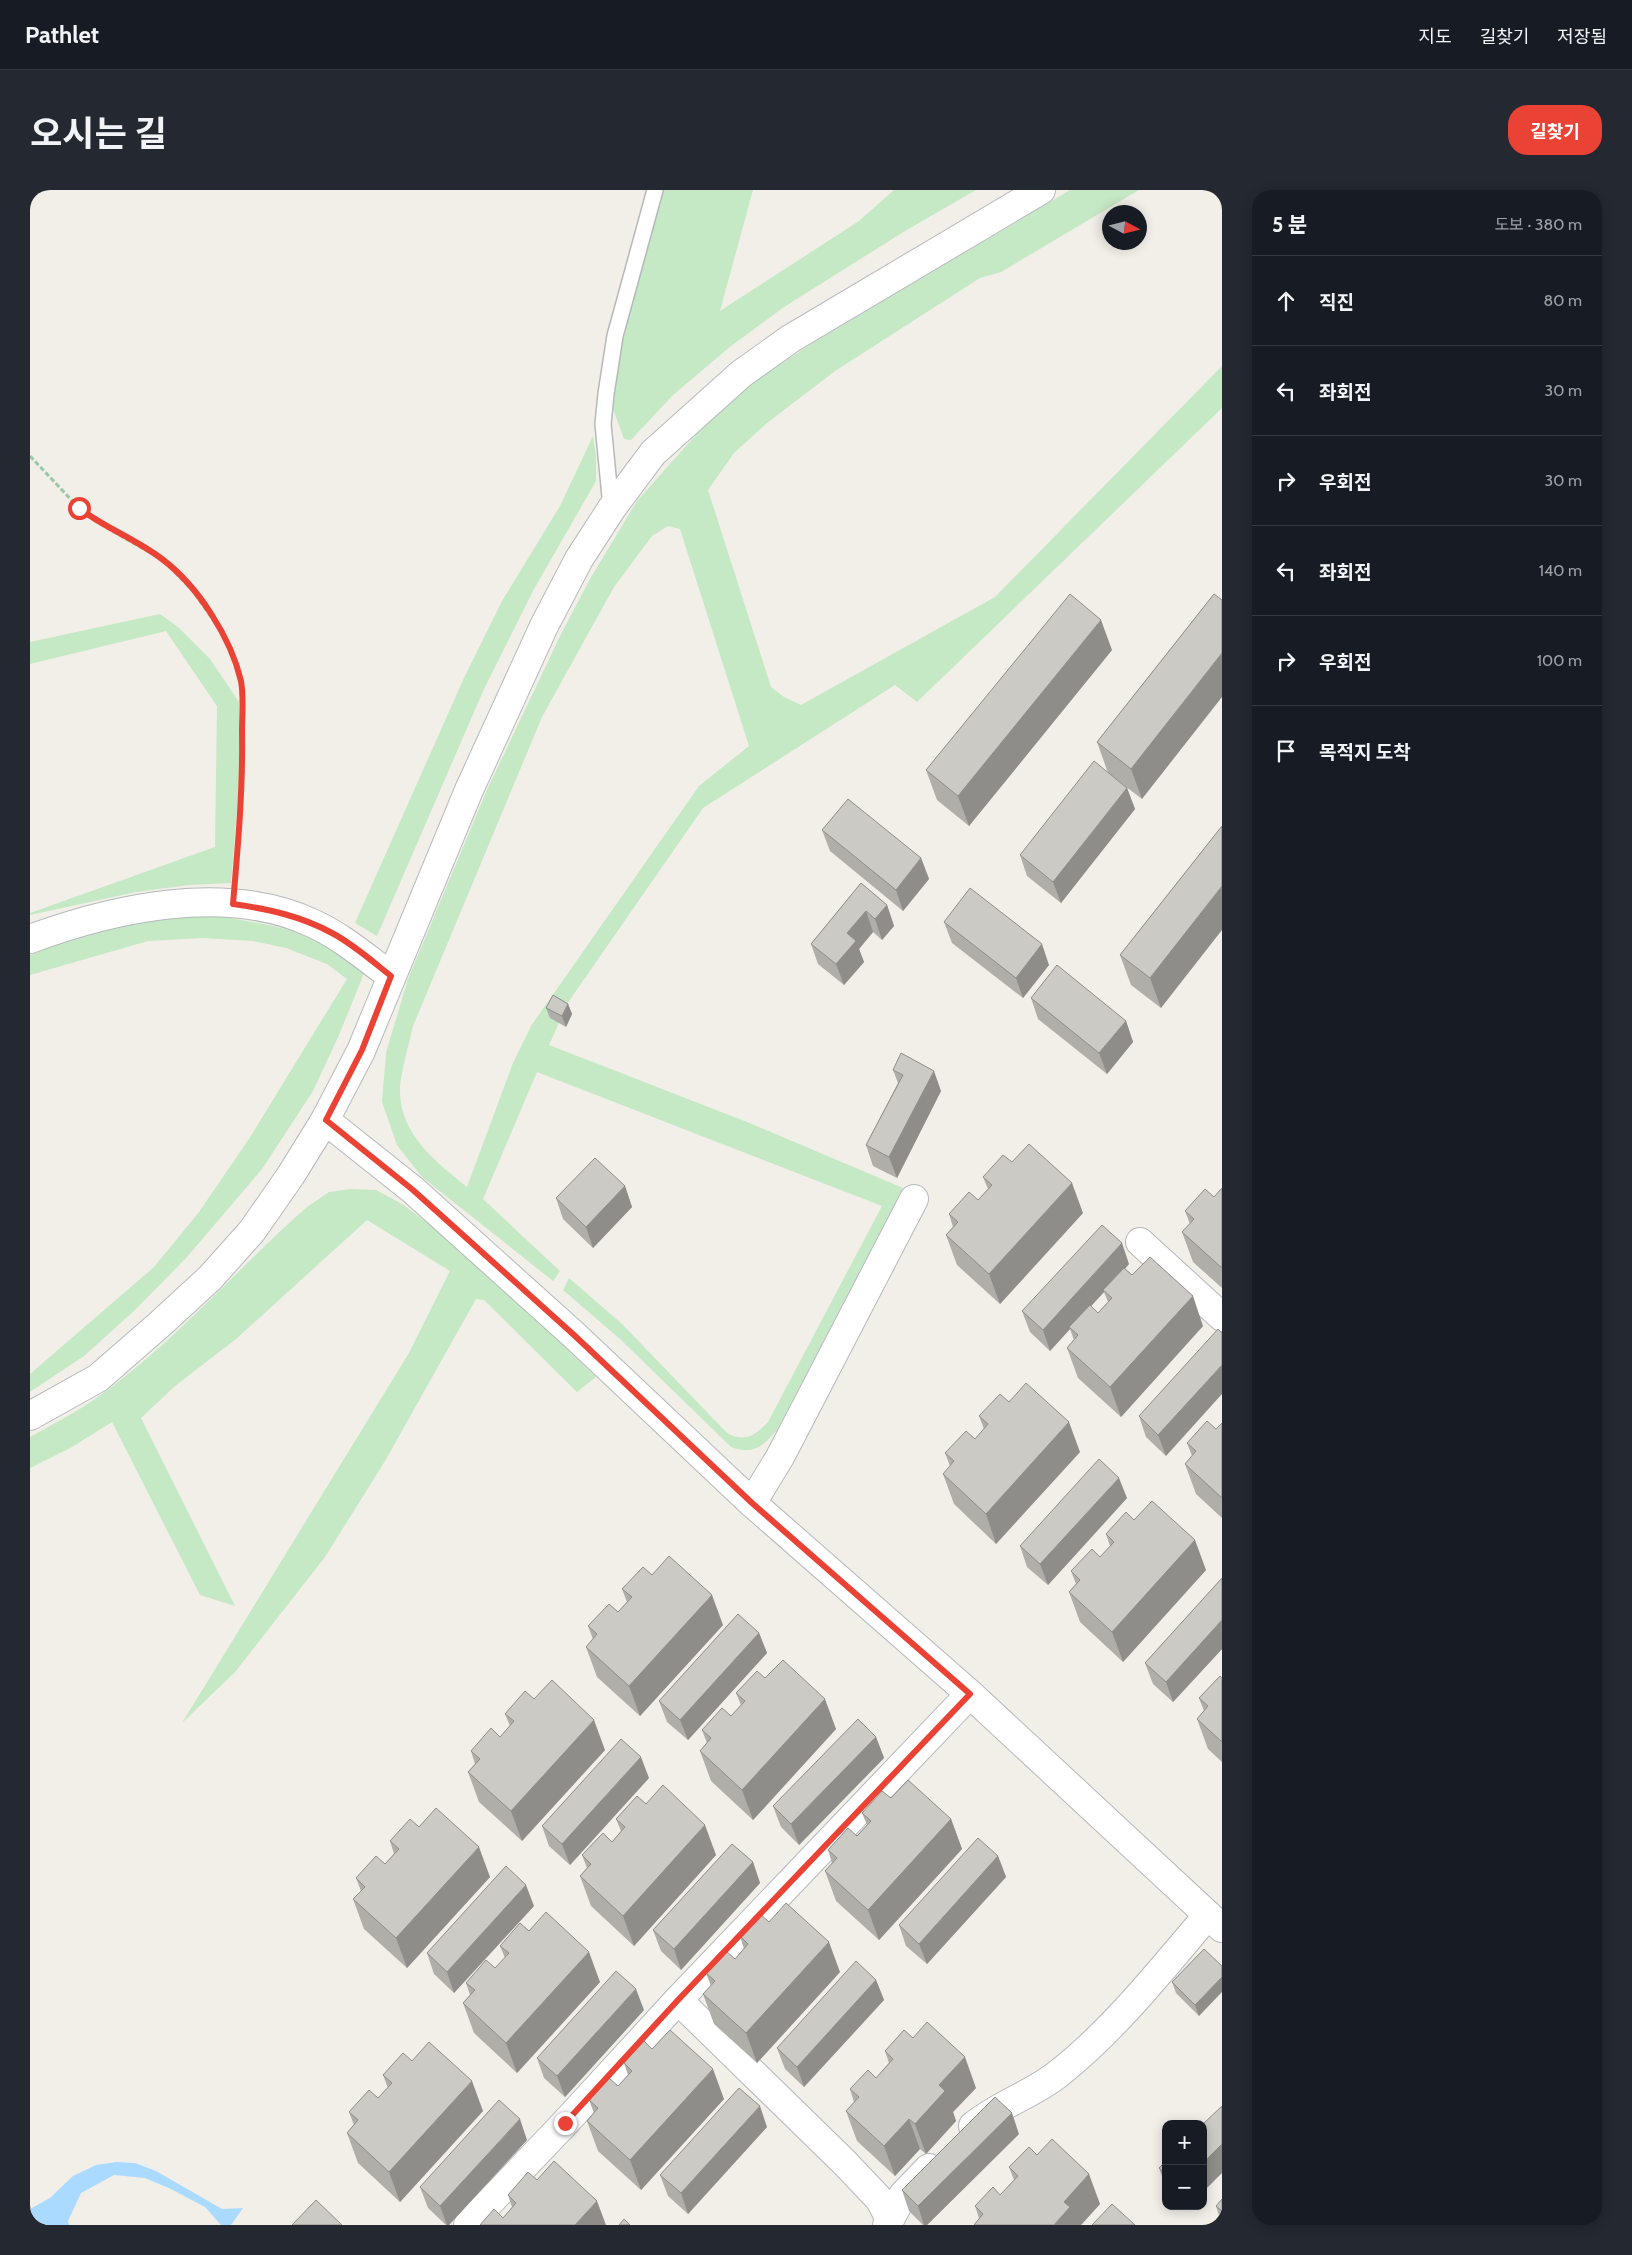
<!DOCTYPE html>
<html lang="ko">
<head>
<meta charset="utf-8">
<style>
  :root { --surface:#171b24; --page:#242831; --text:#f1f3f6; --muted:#9ea1a6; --line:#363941; --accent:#ea4335 }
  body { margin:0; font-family:Cabin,"Noto Sans KR",sans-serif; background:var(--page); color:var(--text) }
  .controls { position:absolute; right:15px; bottom:15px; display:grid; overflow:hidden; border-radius:10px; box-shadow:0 2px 12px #0003 }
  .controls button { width:45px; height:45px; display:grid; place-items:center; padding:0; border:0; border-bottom:1px solid var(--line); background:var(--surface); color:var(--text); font:25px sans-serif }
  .compass { position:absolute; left:1072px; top:15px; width:45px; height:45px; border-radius:50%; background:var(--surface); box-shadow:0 2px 12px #0003; rotate:97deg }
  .stop { position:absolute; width:15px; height:15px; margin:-11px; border:4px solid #ea4335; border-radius:50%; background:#fff }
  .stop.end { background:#ea4335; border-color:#fff; box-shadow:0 1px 5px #0008 }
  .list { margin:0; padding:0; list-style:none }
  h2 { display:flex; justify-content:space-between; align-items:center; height:65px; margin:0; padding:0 20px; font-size:21px }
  h2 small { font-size:16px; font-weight:400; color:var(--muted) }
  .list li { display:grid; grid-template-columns:32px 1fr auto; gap:15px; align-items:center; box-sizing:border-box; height:90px; padding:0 20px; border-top:1px solid var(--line) }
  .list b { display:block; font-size:19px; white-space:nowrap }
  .list em { font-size:16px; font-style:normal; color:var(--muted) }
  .icon { flex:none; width:28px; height:28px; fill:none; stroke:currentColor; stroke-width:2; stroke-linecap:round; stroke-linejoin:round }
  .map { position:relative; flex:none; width:1192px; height:2035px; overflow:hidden; border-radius:20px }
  header { display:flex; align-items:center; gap:30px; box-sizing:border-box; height:70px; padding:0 25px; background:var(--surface); border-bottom:1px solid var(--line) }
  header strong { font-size:24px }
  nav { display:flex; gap:28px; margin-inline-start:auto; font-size:18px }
  .intro { display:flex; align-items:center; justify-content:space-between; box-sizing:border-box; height:120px; padding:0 30px }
  h1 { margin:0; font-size:35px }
  .button { padding:12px 22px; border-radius:20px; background:var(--accent); color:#fff; font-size:18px; font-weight:700 }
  main { display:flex; gap:30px; padding:0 30px }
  aside { flex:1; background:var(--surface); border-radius:20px; box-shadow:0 2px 12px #0003 }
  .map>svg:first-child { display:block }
</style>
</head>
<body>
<header>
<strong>Pathlet</strong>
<nav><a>지도</a><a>길찾기</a><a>저장됨</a></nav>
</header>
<div class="intro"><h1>오시는 길</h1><a class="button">길찾기</a></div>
<main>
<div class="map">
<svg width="1192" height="2035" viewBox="0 0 1192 2035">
  <rect width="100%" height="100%" fill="#f1efe8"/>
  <g fill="#c5e8c5" fill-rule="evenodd">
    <polygon points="632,0 723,0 690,121 829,31 864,0 946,0 875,41 754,117 701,156 643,205 601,250 594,249 583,219 592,154"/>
    <path d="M1040 0H1109L971 82 950 88 805 181 737 233 704 263 678 300 741 497 754 507 771 515 965 407 1192 176V218L887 512 865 495 673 618 539 811 519 855 717 932 873 998 747 1240C732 1257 724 1265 701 1257L590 1149 533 1100 539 1088 592 1134 697 1243C715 1253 725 1245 738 1232L852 1016 507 882 453 1009 530 1081 523 1091 392 987 367 955 352 912 356 863 378 789 457 600 531 444 560 389 607 311 681 228 714 198 783 153ZM638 336 650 339 719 556 669 596 501 836 483 873 437 997C402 969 363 938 371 888 374 871 379 853 383 836L512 527 584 397 622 346Z"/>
    <polygon points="563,246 566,267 566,291 504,399 454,499 347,746 325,733 434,488 472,411 530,316"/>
    <polygon points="130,424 149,438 180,469 209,512 210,583 201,693 159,695 106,702 0,725 0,723 185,657 187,516 136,441 0,474 0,452"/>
    <path d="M183 725C213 731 250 735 278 747 298 755 317 769 335 781L309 845 283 901 232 979 157 1067 105 1120 54 1166 0 1202V1184L124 1077 169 1022 219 949 317 789 297 774 256 758 223 751 173 748 118 751 0 785V765C46 747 95 731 145 726 157 725 171 725 183 725Z"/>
    <path d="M321 999 346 1000 372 1014 434 1060 566 1187 547 1202 454 1110 446 1109 355 1271 295 1367 205 1482 152 1533 379 1163 420 1081 337 1030 206 1149 145 1196 111 1228 205 1416 170 1405 82 1232 42 1257 0 1278V1247C29 1231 58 1216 84 1195 154 1142 212 1074 277 1017L299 1002Z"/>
  </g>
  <polygon fill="#aadaff" points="86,1972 105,1973 126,1981 192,2019 213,2018 201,2035 191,2035 175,2017 141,1999 115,1988 84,1985 51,2003 38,2031 39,2035 0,2035 0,2019 20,2008 43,1986 66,1975"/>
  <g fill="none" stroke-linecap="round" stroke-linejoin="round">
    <g stroke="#b5b8bc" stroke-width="18">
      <polyline id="lane" points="581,317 573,234 576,204 585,146 625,0"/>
    </g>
    <g stroke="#b5b8bc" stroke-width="30">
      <g id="street">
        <path d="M0 749C84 718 196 693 282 733 311 746 335 767 361 786"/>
        <polyline points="295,930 383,1000 544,1145 722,1313 940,1504 1192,1738"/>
        <polyline points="1110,1052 1192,1127"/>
        <polyline points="722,1313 750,1267 884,1009"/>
        <polyline points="648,1810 815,1973 850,2010 860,2029"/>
        <path d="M943 1936C970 1914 1003 1904 1028 1884 1085 1839 1131 1780 1178 1725"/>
        <polyline points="438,2035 535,1933 648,1810 940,1504"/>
        <polyline points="857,2035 873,2005 899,1978"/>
      </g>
    </g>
    <g stroke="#b6babf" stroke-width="30">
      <polyline id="secondary" points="0,1226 68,1188 130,1134 180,1088 222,1041 261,985 295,930 331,861 439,600 514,436 549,369 582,318 623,263 711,184 760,149 1011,0"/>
    </g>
    <polyline stroke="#9cc7a9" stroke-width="3" stroke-dasharray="5 2.5" stroke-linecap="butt" points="0,266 49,318 65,331 133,370 163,401 195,447 206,472 212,494 213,582 206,678"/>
    <use href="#lane" stroke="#fff" stroke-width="15"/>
    <use href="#street" stroke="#fff" stroke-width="28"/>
    <use href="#secondary" stroke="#fff" stroke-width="28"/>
  </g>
  <g fill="#afaea9" fill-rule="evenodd">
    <polygon points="1184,404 1112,609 1078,583 1097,598 1105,619 1031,713 997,686 990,665 1078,583 1067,552"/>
    <polygon points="1082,460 939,636 907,610 896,580"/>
    <polygon points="1192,636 1131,818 1101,795 1090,765"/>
    <polygon points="792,640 891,668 899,689 873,721 800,661"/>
    <polygon points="831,693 857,715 864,736 852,750 843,742 829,759 834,772 814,795 788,774 781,754"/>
    <polygon points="914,732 1019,775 993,808 922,753"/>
    <polygon points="1001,808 1096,831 1103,852 1077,884 1008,829"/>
    <polygon points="538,814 542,824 536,837 520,828 516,818"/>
    <polygon points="863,880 911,901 867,988 843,976 836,955 868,893"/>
    <polygon points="982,972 1053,1023 970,1114 927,1075 916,1045 923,1037 919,1024 948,1010 958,999 953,987"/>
    <polygon points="595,996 602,1017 563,1058 533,1029 526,1008"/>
    <polygon points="1192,998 1192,1098 1163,1072 1152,1042 1160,1034 1155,1021 1184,1007"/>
    <path d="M1099 1074 1095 1079 1102 1085 1173 1136 1091 1227 1048 1188 1037 1158 1044 1150 1040 1139 1020 1161 1000 1142 992 1121ZM1074 1102 1078 1112 1068 1123 1061 1116Z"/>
    <polygon points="1192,1143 1136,1266 1116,1247 1109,1226"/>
    <polygon points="979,1212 1050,1262 966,1354 924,1314 913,1284 920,1276 915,1263 945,1249 954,1239 949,1226"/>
    <polygon points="1192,1233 1192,1328 1166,1304 1155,1274 1162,1266 1157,1253 1186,1239"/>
    <polygon points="1097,1308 1018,1395 997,1377 990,1356"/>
    <polygon points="1104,1330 1176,1380 1093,1472 1050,1432 1039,1402 1046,1394 1041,1381 1070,1367 1080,1356 1076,1344"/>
    <polygon points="622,1385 693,1435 610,1526 567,1487 556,1457 563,1449 558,1436 588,1422 597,1412 592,1399"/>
    <polygon points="1192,1388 1192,1459 1143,1512 1123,1494 1115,1473"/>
    <polygon points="729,1443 737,1463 658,1550 637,1532 629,1511"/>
    <polygon points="735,1488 806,1539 723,1630 681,1591 670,1561 677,1553 672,1540 701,1526 711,1515 706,1503"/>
    <polygon points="1192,1488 1192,1572 1178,1559 1167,1529 1174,1521 1169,1508"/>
    <polygon points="504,1509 575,1560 492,1651 449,1612 438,1582 445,1574 441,1561 470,1547 480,1536 475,1524"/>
    <polygon points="846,1547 854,1568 769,1655 751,1637 743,1616"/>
    <polygon points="619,1588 540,1675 519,1656 512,1636"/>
    <polygon points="861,1608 921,1629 932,1659 849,1750 806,1711 795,1681 802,1673 798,1660 827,1646 837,1635 832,1623"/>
    <polygon points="616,1614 686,1665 604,1756 561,1716 550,1686 557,1678 552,1665 582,1652 591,1641 586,1629"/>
    <polygon points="389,1637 460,1687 377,1778 334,1739 323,1709 331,1701 326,1688 355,1674 364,1664 360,1651"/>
    <polygon points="968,1666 976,1687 897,1774 876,1756 869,1735"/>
    <polygon points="723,1672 730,1693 651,1780 631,1761 623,1740"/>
    <polygon points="504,1716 424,1803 404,1784 397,1763"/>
    <polygon points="739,1732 810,1782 727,1873 684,1834 673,1804 681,1796 676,1783 705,1769 714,1759 710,1746"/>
    <polygon points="499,1741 570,1792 487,1883 444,1843 433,1813 440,1805 436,1793 465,1778 475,1768 470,1756"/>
    <polygon points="1174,1759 1169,1826 1146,1803 1142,1792"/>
    <polygon points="846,1790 854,1810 774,1897 755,1879 747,1858"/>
    <polygon points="614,1820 535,1907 514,1888 507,1868"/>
    <polygon points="883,1848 946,1898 923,1922 926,1931 896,1964 890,1959 865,1986 827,1951 816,1921 824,1912 820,1899 846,1888 859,1873 855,1861"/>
    <polygon points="622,1859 694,1909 611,2000 568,1961 557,1931 564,1923 559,1910 588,1896 598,1885 594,1873"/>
    <polygon points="382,1871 453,1921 370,2012 328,1973 317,1943 324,1935 319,1922 348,1908 358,1898 353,1885"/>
    <polygon points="737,1937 658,2024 638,2006 630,1985"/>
    <polygon points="989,1944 897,2035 893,2035 879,2021 872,2000"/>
    <polygon points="497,1950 419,2035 416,2035 398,2018 390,1997"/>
    <polygon points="1007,1965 1070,2014 1051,2035 944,2035 949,2028 945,2016 970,2005 984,1990 979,1977"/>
    <polygon points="1136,1971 1136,1997 1129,1978"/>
    <polygon points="507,1990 473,2028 482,2017 478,2005"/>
    <polygon points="1192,2009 1192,2035 1186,2016"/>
  </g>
  <g fill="#8f8d8a">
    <polygon points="1071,430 1082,460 939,636 928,606"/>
    <polygon points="1192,463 1192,507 1112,609 1101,579"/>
    <polygon points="1097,598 1105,619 1031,713 1023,692"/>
    <polygon points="891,668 899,689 873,721 866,700"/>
    <polygon points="1192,696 1192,740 1131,818 1120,788"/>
    <polygon points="857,715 864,736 852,750 845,729"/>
    <polygon points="836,721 843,742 829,759 834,772 814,795 806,774 817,743"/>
    <polygon points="1012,754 1019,775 993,808 986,788"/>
    <polygon points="538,814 542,824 536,837 532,826"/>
    <polygon points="1096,831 1103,852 1077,884 1069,863"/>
    <polygon points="904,881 911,901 867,988 859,967"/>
    <polygon points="1042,993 1053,1023 970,1114 959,1084"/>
    <polygon points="595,996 602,1017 563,1058 556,1037"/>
    <polygon points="1092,1053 1099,1074 1075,1101 1073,1100 1074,1102 1041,1138 1039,1137 1040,1139 1020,1161 1013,1140"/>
    <polygon points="1163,1106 1173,1136 1091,1227 1080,1197"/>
    <polygon points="1192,1175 1192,1204 1136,1266 1128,1245"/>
    <polygon points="1039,1232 1050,1262 966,1354 956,1324"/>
    <polygon points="1089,1288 1097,1308 1018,1395 1010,1374"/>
    <polygon points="1165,1350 1176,1380 1093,1472 1082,1442"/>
    <polygon points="682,1405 693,1435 610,1526 599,1496"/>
    <polygon points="1192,1430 1192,1459 1143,1512 1136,1492"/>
    <polygon points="729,1443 737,1463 658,1550 650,1530"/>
    <polygon points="795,1509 806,1539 723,1630 712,1600"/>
    <polygon points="564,1530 575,1560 492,1651 481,1621"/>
    <polygon points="846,1547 854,1568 769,1655 761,1634"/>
    <polygon points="611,1567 619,1588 540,1675 532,1654"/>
    <polygon points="921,1629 932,1659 849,1750 838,1720"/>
    <polygon points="675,1635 686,1665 604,1756 593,1726"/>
    <polygon points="449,1657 460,1687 377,1778 366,1748"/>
    <polygon points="968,1666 976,1687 897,1774 889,1754"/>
    <polygon points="723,1672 730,1693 651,1780 644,1759"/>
    <polygon points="496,1695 504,1716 424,1803 417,1782"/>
    <polygon points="799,1752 810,1782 727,1873 716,1843"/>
    <polygon points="559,1762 570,1792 487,1883 476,1853"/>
    <polygon points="1192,1787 1192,1802 1169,1826 1165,1815"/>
    <polygon points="846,1790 854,1810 774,1897 767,1877"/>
    <polygon points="606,1799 614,1820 535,1907 527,1886"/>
    <polygon points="935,1867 946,1898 923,1922 926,1931 896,1964 885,1934 909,1895"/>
    <polygon points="683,1879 694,1909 611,2000 600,1970"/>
    <polygon points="442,1891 453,1921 370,2012 359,1982"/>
    <polygon points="730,1916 737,1937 658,2024 651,2003"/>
    <polygon points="982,1923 989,1944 897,2035 894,2035 888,2016"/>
    <polygon points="490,1929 497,1950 419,2035 417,2035 410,2016"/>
    <polygon points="879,1929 890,1959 865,1986 854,1956"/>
    <polygon points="1192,1954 1192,1983 1173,2002 1173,1973"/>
    <polygon points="1059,1984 1070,2014 1051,2035 1024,2035 1034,2012"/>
    <polygon points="567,2011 576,2035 545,2035"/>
  </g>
  <g fill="#cccac5" stroke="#8f8d8a">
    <polygon points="1040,404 1071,430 928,606 896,580"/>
    <polygon points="1184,404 1192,410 1192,463 1101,579 1067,552"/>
    <polygon points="1064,571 1097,598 1023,692 990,665"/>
    <polygon points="818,609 891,668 866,700 792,640"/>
    <polygon points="1192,636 1192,696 1120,788 1090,765"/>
    <polygon points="831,693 857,715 845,729 836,721 817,743 826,751 806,774 781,754"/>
    <polygon points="940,698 1012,754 986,788 914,732"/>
    <polygon points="1027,775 1096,831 1069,863 1001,808"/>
    <polygon points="523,805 538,814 532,826 516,818"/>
    <polygon points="871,863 904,881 859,967 836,955 873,885 863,880"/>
    <polygon points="999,954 1042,993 959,1084 916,1045 928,1032 919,1024 939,1002 948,1010 962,995 953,987 973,965 982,972"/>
    <polygon points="565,968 595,996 556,1037 526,1008"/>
    <polygon points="1192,998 1192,1078 1152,1042 1164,1029 1155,1021 1175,999 1184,1007"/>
    <polygon points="1072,1035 1092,1053 1013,1140 992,1121"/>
    <polygon points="1120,1067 1163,1106 1080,1197 1037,1158 1048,1145 1039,1137 1060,1115 1068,1123 1082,1108 1073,1100 1094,1078 1102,1085"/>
    <polygon points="1188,1139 1192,1143 1192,1175 1128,1245 1109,1226"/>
    <polygon points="996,1193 1039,1232 956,1324 913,1284 924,1271 915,1263 936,1241 945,1249 958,1234 949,1226 970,1204 979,1212"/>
    <polygon points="1177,1231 1186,1239 1192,1233 1192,1308 1155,1274 1166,1261 1157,1253"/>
    <polygon points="1069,1269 1089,1288 1010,1374 990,1356"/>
    <polygon points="1122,1311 1165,1350 1082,1442 1039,1402 1050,1390 1041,1381 1062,1359 1070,1367 1084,1352 1076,1344 1096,1322 1104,1330"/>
    <polygon points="639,1366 682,1405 599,1496 556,1457 567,1444 558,1436 579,1414 588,1422 602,1407 592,1399 613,1377 622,1385"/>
    <polygon points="1192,1388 1192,1430 1136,1492 1115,1473"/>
    <polygon points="708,1424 729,1443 650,1530 629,1511"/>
    <polygon points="753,1470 795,1509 712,1600 670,1561 681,1548 672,1540 692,1518 701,1526 715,1511 706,1503 727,1481 735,1488"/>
    <polygon points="1190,1486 1192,1488 1192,1552 1167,1529 1178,1516 1169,1508"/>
    <polygon points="522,1490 564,1530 481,1621 438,1582 450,1569 441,1561 461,1538 470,1547 484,1531 475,1524 495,1501 504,1509"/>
    <polygon points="828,1529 846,1547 761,1634 743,1616"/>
    <polygon points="591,1549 611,1567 532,1654 512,1636"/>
    <polygon points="878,1590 921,1629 838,1720 795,1681 807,1668 798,1660 818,1638 827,1646 841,1631 832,1623 852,1601 861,1608"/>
    <polygon points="633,1595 675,1635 593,1726 550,1686 561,1674 552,1665 573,1643 582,1652 595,1637 586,1629 607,1606 616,1614"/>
    <polygon points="406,1618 449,1657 366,1748 323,1709 335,1697 326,1688 346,1666 355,1674 369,1659 360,1651 380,1629 389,1637"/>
    <polygon points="948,1648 968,1666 889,1754 869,1735"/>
    <polygon points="702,1654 723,1672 644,1759 623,1740"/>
    <polygon points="476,1676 496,1695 417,1782 397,1763"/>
    <polygon points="756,1713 799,1752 716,1843 673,1804 685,1791 676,1783 696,1761 705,1769 718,1754 710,1746 730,1724 739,1732"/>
    <polygon points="516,1722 559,1762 476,1853 433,1813 445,1800 436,1793 456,1770 465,1778 479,1763 470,1756 490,1733 499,1741"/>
    <polygon points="1174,1759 1192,1776 1192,1787 1165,1815 1142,1792"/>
    <polygon points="826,1771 846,1790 767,1877 747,1858"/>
    <polygon points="586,1781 606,1799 527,1886 507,1868"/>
    <polygon points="897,1832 935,1867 909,1895 915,1901 885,1934 879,1929 854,1956 816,1921 829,1907 820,1899 838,1880 846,1888 863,1869 855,1861 874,1840 883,1848"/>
    <polygon points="640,1840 683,1879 600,1970 557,1931 568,1918 559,1910 579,1888 588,1896 602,1881 594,1873 614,1851 622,1859"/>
    <polygon points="399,1852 442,1891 359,1982 317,1943 328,1930 319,1922 339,1900 348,1908 362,1893 353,1885 373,1863 382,1871"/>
    <polygon points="709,1898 730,1916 651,2003 630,1985"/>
    <polygon points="965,1907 982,1923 888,2016 872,2000"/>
    <polygon points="469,1910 490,1929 410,2016 390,1997"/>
    <polygon points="1192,1916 1192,1954 1173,1973 1173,1934"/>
    <polygon points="1022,1949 1059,1984 1034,2012 1040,2017 1024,2035 944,2035 953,2024 945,2016 963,1997 970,2005 988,1986 979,1977 999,1957 1007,1965"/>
    <polygon points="524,1971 567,2011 545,2035 450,2035 464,2019 473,2028 486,2013 478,2005 498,1982 507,1990"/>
    <polygon points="1136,1971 1136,1985 1129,1978"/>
    <polygon points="1192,2009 1192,2021 1186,2016"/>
    <polygon points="286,2010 312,2035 262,2035"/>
    <polygon points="1082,2014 1105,2035 1062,2035"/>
    <polygon points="1192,2026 1192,2035 1184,2035"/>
    <polygon points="594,2029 600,2035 589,2035"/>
  </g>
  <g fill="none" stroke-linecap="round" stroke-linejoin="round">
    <path stroke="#ea4335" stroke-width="6" d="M49 318C75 338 106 349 132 369 168 396 201 448 211 491 214 507 212 525 212 541 213 599 208 656 203 714 238 719 271 726 302 743 323 754 342 771 361 786L332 860 296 930 383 1000 544 1145 722 1313 940 1504 648 1810 535 1933"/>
  </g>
</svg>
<div class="controls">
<button>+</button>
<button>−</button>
</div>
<svg class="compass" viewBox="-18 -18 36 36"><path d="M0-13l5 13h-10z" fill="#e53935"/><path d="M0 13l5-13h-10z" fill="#9ea1a6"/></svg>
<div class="stop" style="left:49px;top:318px"></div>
<div class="stop end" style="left:535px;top:1933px"></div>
</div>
<aside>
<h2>5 분<small>도보 · 380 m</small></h2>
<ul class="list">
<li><svg class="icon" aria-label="ahead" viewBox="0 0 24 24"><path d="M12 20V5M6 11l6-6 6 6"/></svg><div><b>직진</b></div><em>80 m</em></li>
<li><svg class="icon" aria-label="left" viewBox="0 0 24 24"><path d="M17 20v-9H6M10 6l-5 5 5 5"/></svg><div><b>좌회전</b></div><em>30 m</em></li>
<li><svg class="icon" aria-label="right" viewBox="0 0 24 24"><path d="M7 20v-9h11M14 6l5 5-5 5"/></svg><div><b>우회전</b></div><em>30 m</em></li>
<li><svg class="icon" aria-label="left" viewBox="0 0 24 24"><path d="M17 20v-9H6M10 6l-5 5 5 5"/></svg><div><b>좌회전</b></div><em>140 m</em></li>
<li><svg class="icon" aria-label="right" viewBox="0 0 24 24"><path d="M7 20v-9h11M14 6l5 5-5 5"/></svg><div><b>우회전</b></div><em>100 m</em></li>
<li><svg class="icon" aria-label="arrive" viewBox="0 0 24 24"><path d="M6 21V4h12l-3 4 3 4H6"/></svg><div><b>목적지 도착</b></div></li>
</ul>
</aside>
</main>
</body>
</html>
